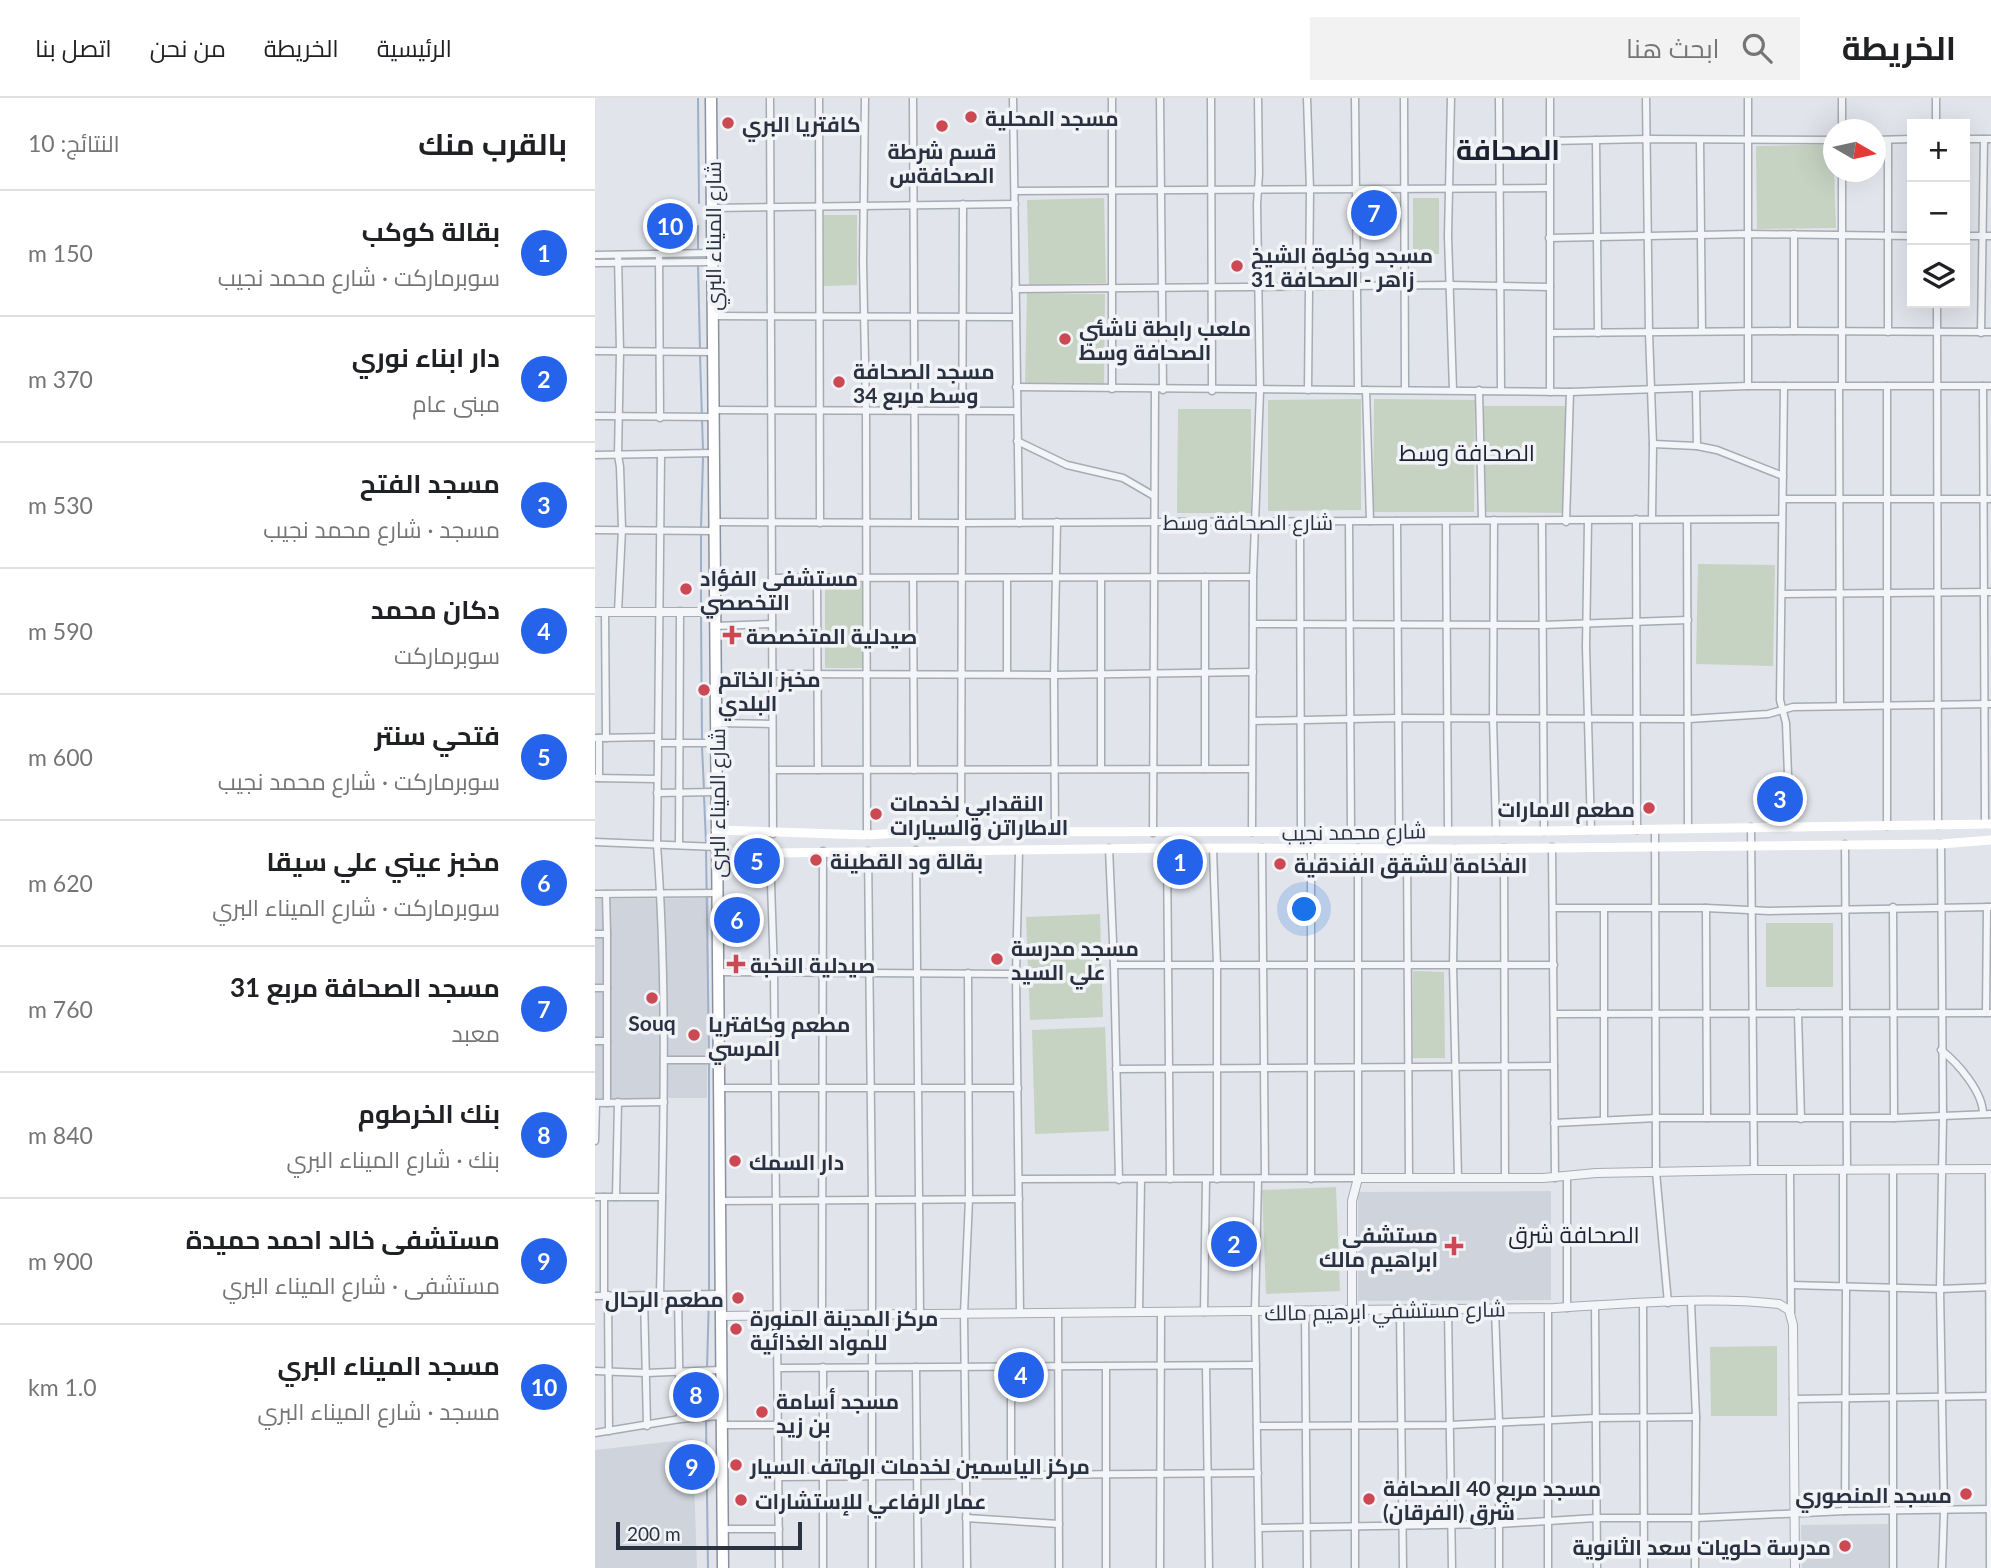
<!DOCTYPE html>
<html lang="ar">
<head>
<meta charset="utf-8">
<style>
  :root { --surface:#fff; --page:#f2f2f2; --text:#202124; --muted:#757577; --line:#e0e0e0; --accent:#2563eb }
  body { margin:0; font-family:Lato,Cairo,sans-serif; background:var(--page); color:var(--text); direction:rtl }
  .controls { position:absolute; right:21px; top:21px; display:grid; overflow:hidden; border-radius:0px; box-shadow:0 7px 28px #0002 }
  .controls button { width:63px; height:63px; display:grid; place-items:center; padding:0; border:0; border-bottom:2px solid var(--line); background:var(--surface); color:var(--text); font:35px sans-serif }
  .compass { position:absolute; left:1228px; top:21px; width:63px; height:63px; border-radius:50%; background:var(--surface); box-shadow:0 7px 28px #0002; rotate:99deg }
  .scale { position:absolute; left:21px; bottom:18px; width:186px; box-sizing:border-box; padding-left:7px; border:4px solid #2a3141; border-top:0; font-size:19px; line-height:24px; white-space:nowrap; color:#2a3141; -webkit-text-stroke:5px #f1f3f7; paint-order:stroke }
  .you { position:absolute; left:710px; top:812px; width:24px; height:24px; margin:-18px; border:5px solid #fff; border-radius:50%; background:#1a73e8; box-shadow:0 0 0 10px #1a73e833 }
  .badge { display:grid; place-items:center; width:46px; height:46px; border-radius:50%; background:var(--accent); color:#fff; font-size:23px; font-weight:700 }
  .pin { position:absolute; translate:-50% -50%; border:4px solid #fff; box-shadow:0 2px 7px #0006 }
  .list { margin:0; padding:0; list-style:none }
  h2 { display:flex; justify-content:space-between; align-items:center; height:91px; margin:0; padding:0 28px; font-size:30px }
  h2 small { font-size:23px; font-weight:400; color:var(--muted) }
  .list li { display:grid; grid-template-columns:46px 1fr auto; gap:21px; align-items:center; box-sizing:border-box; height:126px; padding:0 28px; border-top:2px solid var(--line) }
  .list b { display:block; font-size:26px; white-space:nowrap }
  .list p { margin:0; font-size:23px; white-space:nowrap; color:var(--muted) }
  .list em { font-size:23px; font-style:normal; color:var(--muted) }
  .icon { flex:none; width:38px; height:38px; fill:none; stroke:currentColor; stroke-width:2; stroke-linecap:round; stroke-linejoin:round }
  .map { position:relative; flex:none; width:1396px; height:1470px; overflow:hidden; direction:ltr }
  header { display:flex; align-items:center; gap:42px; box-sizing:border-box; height:98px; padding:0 35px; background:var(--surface); border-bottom:2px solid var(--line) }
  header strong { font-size:33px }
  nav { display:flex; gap:38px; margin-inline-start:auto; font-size:24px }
  .search { width:490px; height:63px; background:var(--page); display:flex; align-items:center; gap:18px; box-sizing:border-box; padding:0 24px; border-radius:0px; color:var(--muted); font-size:26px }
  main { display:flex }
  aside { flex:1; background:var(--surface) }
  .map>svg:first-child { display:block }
</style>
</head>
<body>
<header>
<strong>الخريطة</strong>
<div class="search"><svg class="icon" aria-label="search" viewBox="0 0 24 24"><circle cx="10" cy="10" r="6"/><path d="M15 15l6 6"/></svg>ابحث هنا</div>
<nav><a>الرئيسية</a><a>الخريطة</a><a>من نحن</a><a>اتصل بنا</a></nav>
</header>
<main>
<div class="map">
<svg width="1396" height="1470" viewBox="0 0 1396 1470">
  <rect width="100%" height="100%" fill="#e1e4ea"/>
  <g fill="#cfd3db">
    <polygon points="114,800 112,1000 0,1000 0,801"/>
    <polygon points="956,1093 956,1202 763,1203 763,1094"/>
    <polygon points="98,1341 98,1357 108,1357 108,1380 99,1381 102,1470 0,1470 0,1352"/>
    <polygon points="1293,1426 1293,1470 1207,1470 1206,1427"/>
  </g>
  <g fill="#c6d3c2">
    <polygon points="1238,46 1241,130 1162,131 1161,48"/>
    <polygon points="509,100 511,185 434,187 432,102"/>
    <rect x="818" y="100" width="26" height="56"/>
    <polygon points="229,117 262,117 262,187 229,188"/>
    <polygon points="432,195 510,196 509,287 430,286"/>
    <polygon points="766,301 766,412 673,413 673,302"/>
    <polygon points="779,301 880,302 879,414 778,414"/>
    <polygon points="889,308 974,308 973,415 889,414"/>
    <polygon points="583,311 656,311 656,415 582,415"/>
    <polygon points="1103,466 1180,467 1178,568 1101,566"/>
    <rect x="230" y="485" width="37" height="85"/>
    <polygon points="505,816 508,919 435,922 431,819"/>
    <rect x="1171" y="825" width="67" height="64"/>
    <polygon points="818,873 849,874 850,960 818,960"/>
    <polygon points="510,929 514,1033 440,1036 437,932"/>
    <polygon points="741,1089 745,1193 671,1196 667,1092"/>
    <polygon points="1182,1248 1182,1318 1116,1318 1115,1249"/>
  </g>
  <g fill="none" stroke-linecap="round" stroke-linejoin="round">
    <g stroke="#9dafc9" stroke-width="2">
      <polyline points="103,0 104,105"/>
      <polyline points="103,154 103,128"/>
      <polyline points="103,166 105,252"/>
      <polyline points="105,257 108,353"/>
      <polyline points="106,430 108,359"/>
      <polyline points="106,510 106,436"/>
      <polyline points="106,516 107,643"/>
      <polyline points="107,649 109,692"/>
      <polyline points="109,698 111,745"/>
      <polyline points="111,750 114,958"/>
      <polyline points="114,964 114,1193"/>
      <polyline points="112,1270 114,1198"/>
      <polyline points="112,1315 112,1275"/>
      <polyline points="111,1321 113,1470"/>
    </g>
    <g stroke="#a6abb4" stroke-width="9">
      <g id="minor">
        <polyline points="175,0 178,736"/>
        <polyline points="224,0 225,425"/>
        <polyline points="270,0 268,164 271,313 272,737"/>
        <polyline points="318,0 320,424"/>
        <polyline points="418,0 424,425"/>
        <polyline points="517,0 517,291"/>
        <polyline points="565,0 568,292"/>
        <polyline points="616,0 617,293"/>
        <polyline points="712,0 715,92 713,292"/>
        <polyline points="760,0 763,292"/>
        <polyline points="809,0 810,292"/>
        <polyline points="856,0 853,138 858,292"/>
        <polyline points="904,0 906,293"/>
        <polyline points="1051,0 1054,235 1058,346 1057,421"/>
        <polyline points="1153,0 1153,288"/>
        <polyline points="1247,0 1247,32"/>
        <polyline points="1341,26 1341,0"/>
        <polyline points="1370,41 1396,41"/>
        <polyline points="1001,42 1003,235"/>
        <polyline points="1105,42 1107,233"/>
        <polyline points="1280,42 1317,41"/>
        <polyline points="1293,42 1293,234"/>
        <polyline points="955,43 1053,41 1238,42"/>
        <polyline points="1247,74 1247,288"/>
        <polyline points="420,93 954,90"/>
        <polyline points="117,110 420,106"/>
        <polyline points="1199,136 1199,233"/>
        <polyline points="1370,138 1396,138"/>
        <polyline points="954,140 1153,136 1317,138"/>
        <polyline points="64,156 65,320"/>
        <polyline points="0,157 118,155"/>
        <polyline points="23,157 25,254 23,357 25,369 27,431 23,514"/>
        <polyline points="0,165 118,164"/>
        <polyline points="420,191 855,187 955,189"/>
        <polyline points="1342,205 1343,727"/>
        <polyline points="118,218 421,219"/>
        <polyline points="956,235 1199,233 1396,234"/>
        <polyline points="1386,235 1389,41"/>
        <polyline points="0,253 118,254"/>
        <polyline points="1189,288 1185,602 1191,625 1195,729"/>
        <polyline points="1244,288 1245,608"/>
        <polyline points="1388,288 1390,726"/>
        <polyline points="421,289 975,294 1153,288 1396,288"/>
        <polyline points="1101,291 1102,348"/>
        <polyline points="771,292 775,423"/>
        <polyline points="884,292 887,422"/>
        <polyline points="955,294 955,0"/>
        <polyline points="119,312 421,313"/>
        <polyline points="0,318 119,319"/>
        <polyline points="422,343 472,367 528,380 559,398"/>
        <polyline points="1058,346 1102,348 1122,352 1188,378"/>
        <polyline points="0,357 119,355"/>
        <polyline points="1188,401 1396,401"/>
        <polyline points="1041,421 1042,732"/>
        <polyline points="899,422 898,620 901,733"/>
        <polyline points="1092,422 1093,730"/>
        <polyline points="802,423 804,732"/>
        <polyline points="851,423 853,732"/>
        <polyline points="993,423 991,549 996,732"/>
        <polyline points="119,424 367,425 1187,421"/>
        <polyline points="705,424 706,733"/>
        <polyline points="754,424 756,733"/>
        <polyline points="947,424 949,733"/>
        <polyline points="971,424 975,294"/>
        <polyline points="0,432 119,433"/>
        <polyline points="177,480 658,479"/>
        <polyline points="222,480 223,672"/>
        <polyline points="318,480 319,672"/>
        <polyline points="1188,496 1396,494"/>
        <polyline points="10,514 11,640"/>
        <polyline points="658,526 947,527 1093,522"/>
        <polyline points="120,528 177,526"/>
        <polyline points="177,576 459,577 658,574"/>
        <polyline points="412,576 412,480"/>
        <polyline points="658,623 803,620 1094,621 1173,616 1198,609 1396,606"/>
        <polyline points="121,625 177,626"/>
        <polyline points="0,640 63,639"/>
        <polyline points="63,645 121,645"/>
        <polyline points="506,671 506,480"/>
        <polyline points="610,671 610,479"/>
        <polyline points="178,672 656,671"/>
        <polyline points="0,680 62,681"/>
        <polyline points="4,680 4,640"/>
        <polyline points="62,695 121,694"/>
        <polyline points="1292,728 1292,288"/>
        <polyline points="1156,729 1159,1072"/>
        <polyline points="1060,732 1061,1074 1073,1205"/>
        <polyline points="716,733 716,1081"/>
        <polyline points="366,734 368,106"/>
        <polyline points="460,734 459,577 462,424"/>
        <polyline points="657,734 658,479 665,293 662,106 664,76 663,0"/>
        <polyline points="558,735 560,292"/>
        <polyline points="0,744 122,749"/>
        <polyline points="1250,746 1252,1072"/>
        <polyline points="1346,746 1348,1019 1345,1191 1349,1413 1347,1470"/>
        <polyline points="84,747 85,513"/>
        <polyline points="957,749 960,1080"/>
        <polyline points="514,750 519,867 524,1082"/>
        <polyline points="572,750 575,1081"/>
        <polyline points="667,750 670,1080"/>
        <polyline points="909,750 910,1080"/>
        <polyline points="618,751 622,867 622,1081"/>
        <polyline points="812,751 814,1080"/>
        <polyline points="860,751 858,867 863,1080"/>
        <polyline points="321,752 325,1217"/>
        <polyline points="273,753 277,1102 277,1470"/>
        <polyline points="424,753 421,876 425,1215"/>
        <polyline points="175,755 179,875 184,1470"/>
        <polyline points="0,796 122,795"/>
        <polyline points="1298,809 1299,1020"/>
        <polyline points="959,810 1111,810 1174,813 1396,809"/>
        <polyline points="1111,810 1112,1020"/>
        <polyline points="1009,811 1009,1021"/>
        <polyline points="0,836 12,836 11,796"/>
        <polyline points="519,867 959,867"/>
        <polyline points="122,874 421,876"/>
        <polyline points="0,890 12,890"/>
        <polyline points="1203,915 1206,1021"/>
        <polyline points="1391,915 1392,809"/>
        <polyline points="959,916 1396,915"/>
        <polyline points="0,943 12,943"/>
        <path d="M1346 952C1363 965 1388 994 1388 1016"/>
        <polyline points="69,962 123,962"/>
        <polyline points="521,971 959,968"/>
        <polyline points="123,990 423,990"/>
        <polyline points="0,1005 69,1004"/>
        <polyline points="12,1005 12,836"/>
        <polyline points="959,1025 1062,1020 1299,1020 1396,1016"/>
        <polyline points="0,1043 1,1005"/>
        <polyline points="1394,1071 1395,1470"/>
        <polyline points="1298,1072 1298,1470"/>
        <polyline points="1195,1073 1196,1214"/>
        <polyline points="972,1079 972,1210"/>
        <polyline points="424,1081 763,1080 763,750"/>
        <polyline points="663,1081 660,1213 664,1470"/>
        <polyline points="0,1099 67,1099"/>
        <polyline points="9,1099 9,1197"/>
        <polyline points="21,1099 23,1004"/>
        <polyline points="124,1103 424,1101"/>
        <polyline points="1196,1187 1345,1191 1396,1189"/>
        <polyline points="1248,1188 1248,1072"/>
        <polyline points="13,1197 14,1333"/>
        <path d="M65 1197C68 1047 73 896 62 747L66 356"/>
        <polyline points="83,1197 85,1321"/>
        <polyline points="0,1198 125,1196"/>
        <polyline points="49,1198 52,1328"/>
        <polyline points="1096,1205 1101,1319 1100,1470"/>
        <polyline points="1048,1206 1049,1470"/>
        <polyline points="1000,1207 1002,1470"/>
        <polyline points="900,1211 904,1324 904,1470"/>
        <polyline points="760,1212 760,1470"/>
        <polyline points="805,1212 808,1470"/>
        <polyline points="853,1212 857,1470"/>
        <polyline points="710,1213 712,1470"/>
        <polyline points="544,1214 546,1081"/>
        <polyline points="609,1214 611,1081"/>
        <polyline points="463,1215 464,1470"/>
        <polyline points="227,1217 228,753"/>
        <polyline points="416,1268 416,1377"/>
        <polyline points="511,1268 511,1470"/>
        <polyline points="611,1268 614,1470"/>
        <polyline points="321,1269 323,1470"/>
        <polyline points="183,1270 661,1267"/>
        <polyline points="0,1273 51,1275 125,1272"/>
        <polyline points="1198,1301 1396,1298"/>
        <polyline points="126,1327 184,1327"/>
        <polyline points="662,1328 855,1327 1000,1320 1101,1319"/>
        <polyline points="0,1335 85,1321 125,1318"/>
        <polyline points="184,1379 663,1375"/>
        <polyline points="1250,1413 1251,1189"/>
        <polyline points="371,1420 464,1426"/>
        <polyline points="664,1430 904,1426 1001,1420 1101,1420 1250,1413 1396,1411"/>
        <polyline points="127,1431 184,1431"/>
        <polyline points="228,1470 228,1269"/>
        <polyline points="372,1470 369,1216 374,1101 373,875"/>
        <polyline points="565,1470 566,1214"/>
        <polyline points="953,1470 953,1211"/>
      </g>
    </g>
    <g stroke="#a6abb4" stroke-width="10">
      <g id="tertiary">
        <polyline points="0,514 120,514"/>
        <polyline points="757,1212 757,1103 763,1080 948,1080 1001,1075 1159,1072 1396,1071"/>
        <path d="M125 1218 959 1210C1033 1206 1110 1198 1184 1206L1194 1212 1198 1227 1200 1470"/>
      </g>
    </g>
    <g stroke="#8990a0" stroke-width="13">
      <polyline id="trunk" points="116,0 128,1470"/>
    </g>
    <use href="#minor" stroke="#f4f5f8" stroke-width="6"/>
    <use href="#tertiary" stroke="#f4f5f8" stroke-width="8"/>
    <g stroke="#fff" stroke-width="9">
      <polyline points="121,732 272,737 321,734 949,733 1396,726"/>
      <polyline points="122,754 175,755 572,750 860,751 1346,746 1396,742"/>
    </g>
    <use href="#trunk" stroke="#fff" stroke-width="10"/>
  </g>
  <g fill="#cc4954" stroke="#f1f3f7" stroke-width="2.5">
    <circle cx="376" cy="19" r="7"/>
    <circle cx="133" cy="25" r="7"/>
    <circle cx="347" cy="28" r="7"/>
    <circle cx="642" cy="168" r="7"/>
    <circle cx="470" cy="241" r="7"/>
    <circle cx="244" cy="284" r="7"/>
    <circle cx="91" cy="491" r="7"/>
    <path d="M133.5 526.5h7v7h7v7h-7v7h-7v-7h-7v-7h7z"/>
    <circle cx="109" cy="592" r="7"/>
    <circle cx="1054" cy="710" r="7"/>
    <circle cx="281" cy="716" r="7"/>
    <circle cx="221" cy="762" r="7"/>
    <circle cx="685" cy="766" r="7"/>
    <circle cx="402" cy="861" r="7"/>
    <path d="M137.5 855.5h7v7h7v7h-7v7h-7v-7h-7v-7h7z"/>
    <circle cx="57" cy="900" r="7"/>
    <circle cx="99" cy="937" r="7"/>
    <circle cx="140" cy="1063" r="7"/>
    <path d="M855.5 1137.5h7v7h7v7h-7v7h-7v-7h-7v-7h7z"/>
    <circle cx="143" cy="1200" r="7"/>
    <circle cx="141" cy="1231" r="7"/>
    <circle cx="167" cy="1314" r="7"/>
    <circle cx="141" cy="1367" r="7"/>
    <circle cx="1371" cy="1396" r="7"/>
    <circle cx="774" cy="1401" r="7"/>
    <circle cx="146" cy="1402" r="7"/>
    <circle cx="1250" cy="1448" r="7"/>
  </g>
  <g text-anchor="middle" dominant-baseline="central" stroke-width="7" stroke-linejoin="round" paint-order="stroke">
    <g font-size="21" font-weight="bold" fill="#2a3141" stroke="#f1f3f7" text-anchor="start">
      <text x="390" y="19">مسجد المحلية</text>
      <text x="147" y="25">كافتريا البري</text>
      <text x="347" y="52" text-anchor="middle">قسم شرطة<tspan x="347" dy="24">الصحافةس</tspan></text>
      <text x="656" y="156">مسجد وخلوة الشيخ<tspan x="656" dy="24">زاهر - الصحافة 31</tspan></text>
      <text x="484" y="229">ملعب رابطة ناشئي<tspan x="484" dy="24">الصحافة وسط</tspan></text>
      <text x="258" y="272">مسجد الصحافة<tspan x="258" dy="24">وسط مربع 34</tspan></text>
      <text x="105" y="479">مستشفى الفؤاد<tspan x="105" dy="24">التخصصي</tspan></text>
      <text x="151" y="537">صيدلية المتخصصة</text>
      <text x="123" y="580">مخبز الخاتم<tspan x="123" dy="24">البلدي</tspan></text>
      <text x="295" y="704">النقدابي لخدمات<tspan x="295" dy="24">الاطاراتن والسيارات</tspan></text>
      <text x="1040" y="710" text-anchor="end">مطعم الامارات</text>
      <text x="235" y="762">بقالة ود القطينة</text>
      <text x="699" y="766">الفخامة للشقق الفندقية</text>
      <text x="416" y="849">مسجد مدرسة<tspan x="416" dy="24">علي السيد</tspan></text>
      <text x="155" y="866">صيدلية النخبة</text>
      <text x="57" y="924" text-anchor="middle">Souq</text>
      <text x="113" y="925">مطعم وكافتريا<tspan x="113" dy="24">المرسي</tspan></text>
      <text x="154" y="1063">دار السمك</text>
      <text x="843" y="1136" text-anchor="end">مستشفى<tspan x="843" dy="24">ابراهيم مالك</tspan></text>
      <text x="129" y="1200" text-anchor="end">مطعم الرحال</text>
      <text x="155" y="1219">مركز المدينة المنورة<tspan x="155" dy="24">للمواد الغذائية</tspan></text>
      <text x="181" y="1302">مسجد أسامة<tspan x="181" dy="24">بن زيد</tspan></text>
      <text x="155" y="1367">مركز الياسمين لخدمات الهاتف السيار</text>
      <text x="788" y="1389">مسجد مربع 40 الصحافة<tspan x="788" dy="24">شرق (الفرقان)</tspan></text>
      <text x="1357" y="1396" text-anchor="end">مسجد المنصوري</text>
      <text x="160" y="1402">عمار الرفاعي للإستشارات</text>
      <text x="1236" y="1448" text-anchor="end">مدرسة حلويات سعد الثانوية</text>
    </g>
    <g font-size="21" fill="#2a3141" stroke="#f1f3f7">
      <text transform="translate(117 138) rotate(-90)">شارع الميناء البري</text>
      <text x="653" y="423">شارع الصحافة وسط</text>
      <text transform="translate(121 705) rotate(-90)">شارع الميناء البري</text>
      <text transform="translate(759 733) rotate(-1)">شارع محمد نجيب</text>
      <text transform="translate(790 1212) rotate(-1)">شارع مستشفي ابرهيم مالك</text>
    </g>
    <g font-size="23" fill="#1c2232" stroke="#f1f3f7">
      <text x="872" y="354">الصحافة وسط</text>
      <text x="979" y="1136">الصحافة شرق</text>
    </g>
    <g font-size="28" font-weight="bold" fill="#1c2232" stroke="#f1f3f7">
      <text x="913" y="51">الصحافة</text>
    </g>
  </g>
</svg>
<div class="controls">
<button>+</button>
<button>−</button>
<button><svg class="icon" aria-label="layers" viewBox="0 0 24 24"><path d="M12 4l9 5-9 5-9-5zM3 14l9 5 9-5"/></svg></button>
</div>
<svg class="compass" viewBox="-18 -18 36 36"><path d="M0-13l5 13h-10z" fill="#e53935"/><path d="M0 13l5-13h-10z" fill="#757577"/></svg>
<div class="scale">200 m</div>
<div class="you"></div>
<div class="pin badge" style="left:585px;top:764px">1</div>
<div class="pin badge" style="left:639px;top:1146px">2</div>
<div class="pin badge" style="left:1185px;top:701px">3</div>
<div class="pin badge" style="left:426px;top:1277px">4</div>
<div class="pin badge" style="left:162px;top:763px">5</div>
<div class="pin badge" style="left:142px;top:822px">6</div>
<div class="pin badge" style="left:779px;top:115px">7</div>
<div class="pin badge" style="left:101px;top:1297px">8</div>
<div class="pin badge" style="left:97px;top:1369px">9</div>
<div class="pin badge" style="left:75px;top:128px">10</div>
</div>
<aside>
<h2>بالقرب منك<small>النتائج: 10</small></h2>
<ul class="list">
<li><span class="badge">1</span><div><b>بقالة كوكب</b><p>سوبرماركت · شارع محمد نجيب</p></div><em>150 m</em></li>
<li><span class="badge">2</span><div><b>دار ابناء نوري</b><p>مبنى عام</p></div><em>370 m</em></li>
<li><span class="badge">3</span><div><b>مسجد الفتح</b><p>مسجد · شارع محمد نجيب</p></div><em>530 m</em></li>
<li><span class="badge">4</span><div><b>دكان محمد</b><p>سوبرماركت</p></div><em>590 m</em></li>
<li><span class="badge">5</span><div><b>فتحي سنتر</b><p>سوبرماركت · شارع محمد نجيب</p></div><em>600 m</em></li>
<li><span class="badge">6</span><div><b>مخبز عيني علي سيقا</b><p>سوبرماركت · شارع الميناء البري</p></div><em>620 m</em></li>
<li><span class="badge">7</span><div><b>مسجد الصحافة مربع 31</b><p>معبد</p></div><em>760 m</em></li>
<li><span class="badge">8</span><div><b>بنك الخرطوم</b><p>بنك · شارع الميناء البري</p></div><em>840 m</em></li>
<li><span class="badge">9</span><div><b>مستشفى خالد احمد حميدة</b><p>مستشفى · شارع الميناء البري</p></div><em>900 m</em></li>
<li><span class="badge">10</span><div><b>مسجد الميناء البري</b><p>مسجد · شارع الميناء البري</p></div><em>1.0 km</em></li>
</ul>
</aside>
</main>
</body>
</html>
